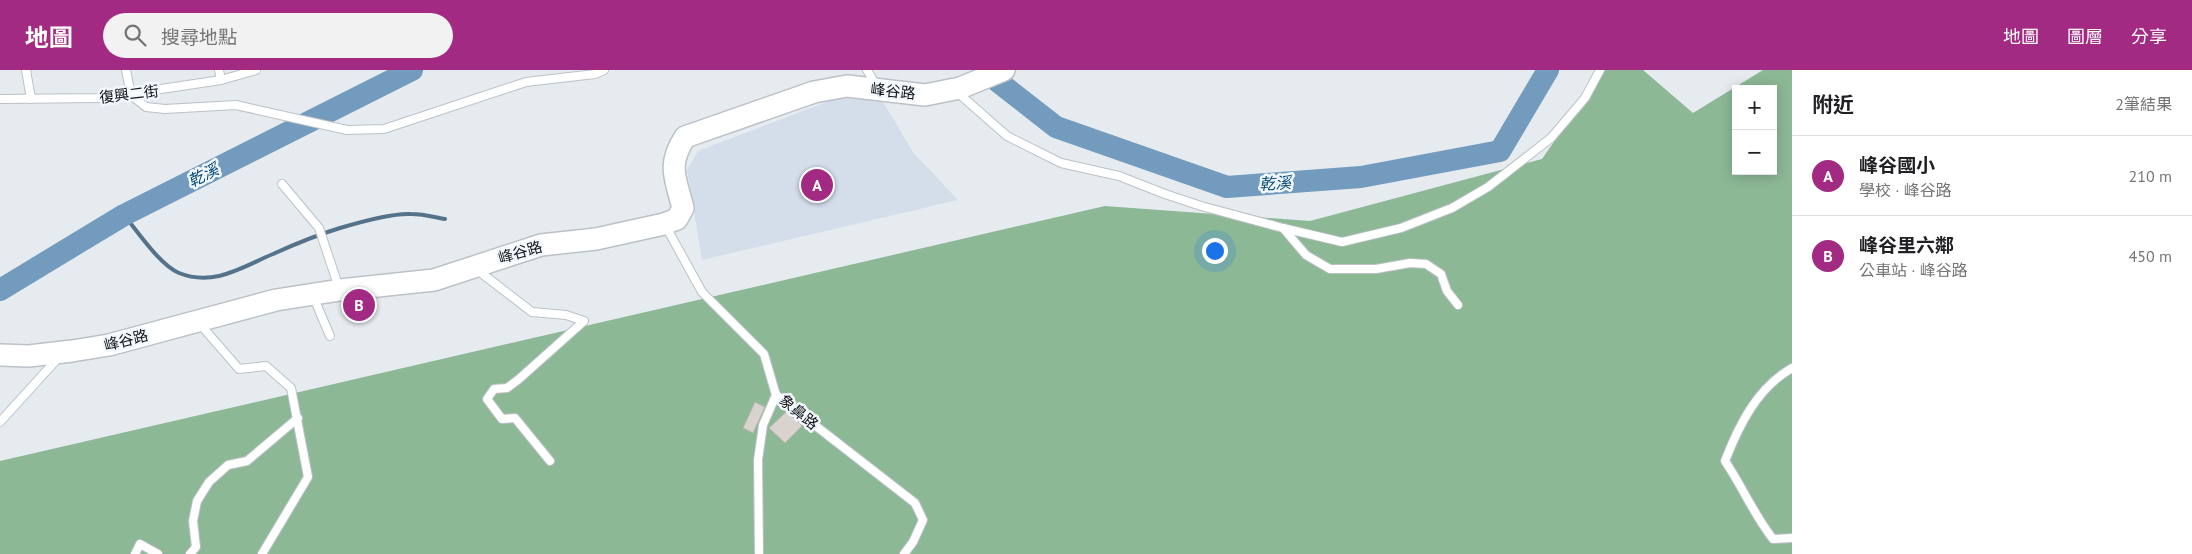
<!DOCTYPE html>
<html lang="zh-TW">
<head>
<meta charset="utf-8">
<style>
  :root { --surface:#fff; --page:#f2f2f2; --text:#202124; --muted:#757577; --line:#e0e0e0; --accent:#a22a82 }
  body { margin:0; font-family:"PT Sans","Noto Sans TC",sans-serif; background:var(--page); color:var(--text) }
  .controls { position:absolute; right:15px; top:15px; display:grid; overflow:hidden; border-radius:0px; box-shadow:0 2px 12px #0003 }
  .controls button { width:45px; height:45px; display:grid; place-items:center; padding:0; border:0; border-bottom:1px solid var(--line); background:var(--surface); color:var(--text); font:25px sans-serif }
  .you { position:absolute; left:1214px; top:180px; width:18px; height:18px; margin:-12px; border:4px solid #fff; border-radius:50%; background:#1a73e8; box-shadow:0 0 0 8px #1a73e833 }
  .badge { display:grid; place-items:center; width:32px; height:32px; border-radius:50%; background:var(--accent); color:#fff; font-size:16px; font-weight:700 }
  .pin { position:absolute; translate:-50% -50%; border:2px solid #fff; box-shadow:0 1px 5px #0006 }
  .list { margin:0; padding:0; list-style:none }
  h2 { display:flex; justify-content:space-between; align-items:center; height:65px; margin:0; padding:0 20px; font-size:21px }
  h2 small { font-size:16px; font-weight:400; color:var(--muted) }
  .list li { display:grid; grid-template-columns:32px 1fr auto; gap:15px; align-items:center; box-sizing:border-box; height:80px; padding:0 20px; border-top:1px solid var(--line) }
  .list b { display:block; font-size:19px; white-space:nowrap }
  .list p { margin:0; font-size:16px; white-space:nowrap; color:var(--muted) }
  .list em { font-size:16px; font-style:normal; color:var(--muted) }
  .icon { flex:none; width:28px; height:28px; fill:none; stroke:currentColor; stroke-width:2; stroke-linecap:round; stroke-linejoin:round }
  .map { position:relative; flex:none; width:1792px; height:484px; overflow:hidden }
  header { display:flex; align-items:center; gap:30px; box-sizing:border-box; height:70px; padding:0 25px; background:var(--accent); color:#fff }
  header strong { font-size:24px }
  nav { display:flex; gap:28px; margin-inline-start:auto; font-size:18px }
  .search { width:350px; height:45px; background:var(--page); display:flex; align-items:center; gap:12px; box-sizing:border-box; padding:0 18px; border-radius:28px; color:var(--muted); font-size:19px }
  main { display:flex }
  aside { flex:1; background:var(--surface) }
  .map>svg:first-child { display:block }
</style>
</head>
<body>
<header>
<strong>地圖</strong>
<div class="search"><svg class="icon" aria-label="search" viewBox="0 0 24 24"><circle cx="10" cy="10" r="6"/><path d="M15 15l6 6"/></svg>搜尋地點</div>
<nav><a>地圖</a><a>圖層</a><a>分享</a></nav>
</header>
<main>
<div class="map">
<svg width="1792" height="484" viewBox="0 0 1792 484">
  <rect width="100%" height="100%" fill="#e6ebf0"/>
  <polygon fill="#d4deea" points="837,28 882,30 913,82 958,130 702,190 687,100 698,81"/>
  <path fill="#8cb896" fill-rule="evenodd" d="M1604 0H1643L1693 43 1763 0H1792V484H0V391L1105 136 1310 151 1542 89ZM1736 19H1773V101H1736Z"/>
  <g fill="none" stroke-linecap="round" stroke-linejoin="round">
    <path stroke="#55728b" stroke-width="4" d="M124 145C138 162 160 195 179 203 214 217 242 197 273 184 295 174 317 165 340 158 360 152 391 143 411 144 423 144 434 147 445 149"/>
    <g stroke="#729bbd" stroke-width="22">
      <polyline points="983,0 1056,57 1227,117 1361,107 1500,81 1548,0"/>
      <polyline points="0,220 124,145 412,0"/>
    </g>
  </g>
  <g fill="#d8d3cd" stroke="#b9b3ae">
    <polygon points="755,332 765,337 753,363 743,358"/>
    <polygon points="787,341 802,356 785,373 769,358"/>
  </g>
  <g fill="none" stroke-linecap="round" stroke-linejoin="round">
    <g stroke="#bcc1c7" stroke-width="10">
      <g id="lane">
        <polyline points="26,0 31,29"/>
        <polyline points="126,0 131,25 146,37 165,39 236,35 347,60 384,59 526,12 595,4 604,0"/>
        <polyline points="219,0 221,10"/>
        <polyline points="867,0 876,15"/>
        <polyline points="957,22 1007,66 1061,93 1119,106 1165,124 1201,136 1283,158 1306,185 1330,199 1376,199 1410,193 1426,194 1441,204 1447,221 1458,235"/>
        <polyline points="0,29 101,28 221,10 256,0"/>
        <polyline points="282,114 319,158 339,218"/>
        <polyline points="665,155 702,222 764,284 776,325 915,433 923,450 913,472 904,484"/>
        <polyline points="1283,158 1342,172 1401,158 1452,138 1488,117 1551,68 1585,28 1600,0"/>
        <polyline points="476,199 532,242 566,245 584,251 519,309 507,318 494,319 487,329 502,349 515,348 550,391"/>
        <polyline points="313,226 330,266"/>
        <polyline points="199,253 239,299 266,296 291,318 308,407 262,484"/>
        <path d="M1792 298C1757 318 1739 355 1725 391 1742 416 1754 445 1773 469L1792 468"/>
        <polyline points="0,352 59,287"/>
        <polyline points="135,484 140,474 158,484"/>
        <polyline points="190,484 196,477 193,451 197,431 209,412 228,395 247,391 298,348"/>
        <polyline points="759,484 758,390 763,355 776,325"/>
      </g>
    </g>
    <g stroke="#bcc1c7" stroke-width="24">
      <path id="secondary" d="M0 285 29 286 72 281 109 275 276 230 340 220 434 210 541 175 596 169 664 154 677 149 683 138C675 107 667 95 685 67L814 22 847 16 925 25 960 18 1004 0"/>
    </g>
    <use href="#lane" stroke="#fff" stroke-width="8"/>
    <use href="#secondary" stroke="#fff" stroke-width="21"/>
  </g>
  <g text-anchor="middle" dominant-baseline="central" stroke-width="5" stroke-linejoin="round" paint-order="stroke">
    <g font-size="15" fill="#121315" stroke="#f3f8fe">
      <text transform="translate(893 21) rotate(6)">峰谷路</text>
      <text transform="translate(129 24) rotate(-7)">復興二街</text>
      <text transform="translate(520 182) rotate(-16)">峰谷路</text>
      <text transform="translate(126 270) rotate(-14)">峰谷路</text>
      <text transform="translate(799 342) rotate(39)">象鼻路</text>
    </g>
    <g font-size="16" font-style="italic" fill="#004874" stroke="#f3f8fe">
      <text transform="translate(203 105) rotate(-27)">乾溪</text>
      <text transform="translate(1275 113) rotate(-4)">乾溪</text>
    </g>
  </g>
</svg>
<div class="controls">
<button>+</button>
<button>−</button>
</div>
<div class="you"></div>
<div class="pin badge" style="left:817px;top:115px">A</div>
<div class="pin badge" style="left:359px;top:235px">B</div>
</div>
<aside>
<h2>附近<small>2筆結果</small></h2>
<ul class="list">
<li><span class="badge">A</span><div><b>峰谷國小</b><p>學校 · 峰谷路</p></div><em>210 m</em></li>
<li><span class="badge">B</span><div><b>峰谷里六鄰</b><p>公車站 · 峰谷路</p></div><em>450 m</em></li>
</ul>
</aside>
</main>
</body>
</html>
